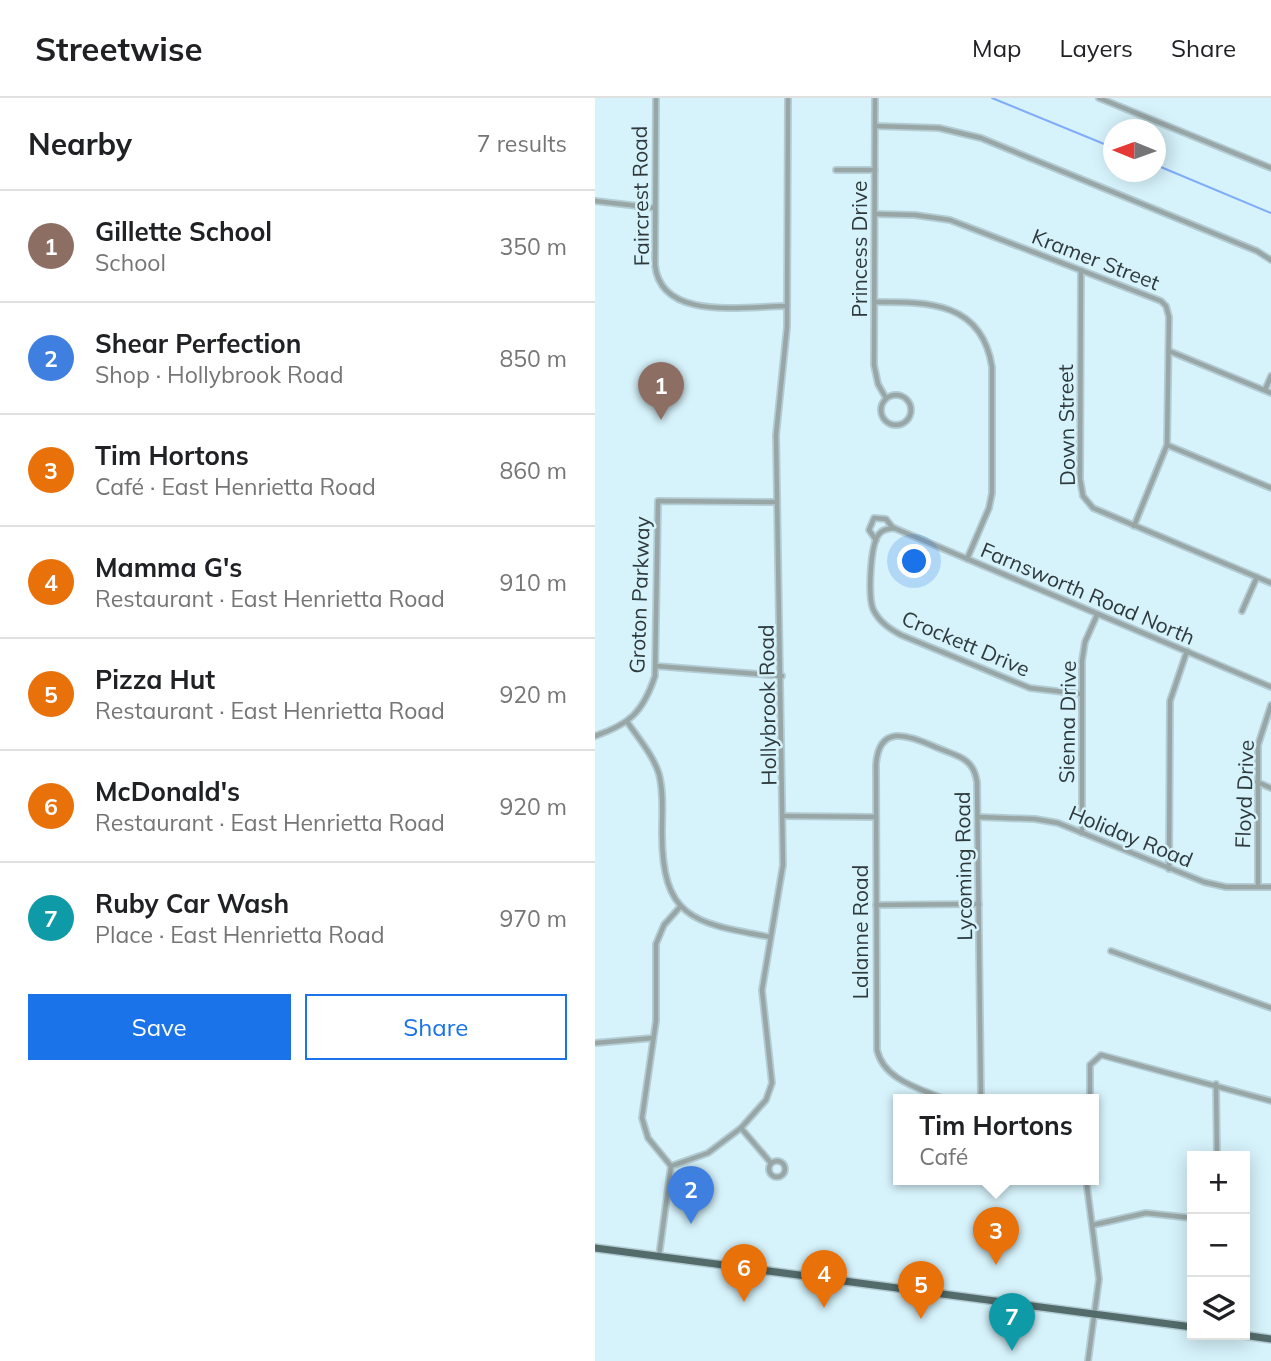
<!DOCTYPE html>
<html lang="en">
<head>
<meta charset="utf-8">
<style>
  :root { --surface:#fff; --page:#f6f6f6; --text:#202124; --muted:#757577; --line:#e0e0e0; --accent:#1a73e8 }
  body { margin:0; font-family:Mulish,sans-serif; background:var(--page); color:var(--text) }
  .controls { position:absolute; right:21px; bottom:21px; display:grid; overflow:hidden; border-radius:0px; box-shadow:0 4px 18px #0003 }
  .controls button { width:63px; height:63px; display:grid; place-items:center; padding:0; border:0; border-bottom:2px solid var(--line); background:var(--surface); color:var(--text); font:35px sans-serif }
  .compass { position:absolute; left:508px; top:21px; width:63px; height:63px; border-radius:50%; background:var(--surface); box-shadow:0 4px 18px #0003; rotate:271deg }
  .you { position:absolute; left:320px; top:464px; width:24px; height:24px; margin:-18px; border:5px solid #fff; border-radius:50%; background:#1a73e8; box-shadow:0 0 0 10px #1a73e833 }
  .badge { display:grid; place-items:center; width:46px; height:46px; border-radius:50%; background:var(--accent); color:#fff; font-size:23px; font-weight:700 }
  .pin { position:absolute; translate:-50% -58px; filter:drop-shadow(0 2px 4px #0008) }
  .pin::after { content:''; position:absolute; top:37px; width:24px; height:21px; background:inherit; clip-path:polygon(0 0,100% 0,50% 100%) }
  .popup { position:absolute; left:298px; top:996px; width:206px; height:91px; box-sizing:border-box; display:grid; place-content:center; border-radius:0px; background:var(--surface); filter:drop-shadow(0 2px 5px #0005); font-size:23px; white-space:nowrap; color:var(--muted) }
  .popup b { font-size:26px; color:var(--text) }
  .popup::after { content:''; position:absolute; left:50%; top:100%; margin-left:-14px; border:14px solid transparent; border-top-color:var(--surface) }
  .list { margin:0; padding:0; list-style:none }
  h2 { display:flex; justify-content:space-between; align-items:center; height:91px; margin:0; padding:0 28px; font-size:30px }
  h2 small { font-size:23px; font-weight:400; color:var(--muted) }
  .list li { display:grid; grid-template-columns:46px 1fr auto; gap:21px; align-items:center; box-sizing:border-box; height:112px; padding:0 28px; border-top:2px solid var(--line) }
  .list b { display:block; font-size:26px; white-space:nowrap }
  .list p { margin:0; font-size:23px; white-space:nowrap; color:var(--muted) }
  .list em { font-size:23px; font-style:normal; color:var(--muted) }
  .actions { display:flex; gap:14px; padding:21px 28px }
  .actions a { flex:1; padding:16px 0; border:2px solid var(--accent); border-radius:0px; text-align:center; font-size:24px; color:var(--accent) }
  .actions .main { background:var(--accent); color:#fff }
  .icon { flex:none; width:38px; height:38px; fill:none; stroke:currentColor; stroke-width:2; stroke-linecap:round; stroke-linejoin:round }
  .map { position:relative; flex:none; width:676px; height:1263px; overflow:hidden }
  header { display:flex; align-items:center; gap:42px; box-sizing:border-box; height:98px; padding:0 35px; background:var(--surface); border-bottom:2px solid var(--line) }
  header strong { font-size:33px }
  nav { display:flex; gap:38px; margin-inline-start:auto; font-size:24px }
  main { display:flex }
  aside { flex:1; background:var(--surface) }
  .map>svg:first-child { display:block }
</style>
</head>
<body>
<header>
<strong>Streetwise</strong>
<nav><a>Map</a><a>Layers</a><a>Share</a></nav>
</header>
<main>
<aside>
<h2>Nearby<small>7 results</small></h2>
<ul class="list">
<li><span class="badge" style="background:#8d6e63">1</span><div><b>Gillette School</b><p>School</p></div><em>350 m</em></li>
<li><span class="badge" style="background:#3f7fe0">2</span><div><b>Shear Perfection</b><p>Shop · Hollybrook Road</p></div><em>850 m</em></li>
<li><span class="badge" style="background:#e8710a">3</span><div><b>Tim Hortons</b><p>Café · East Henrietta Road</p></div><em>860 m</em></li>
<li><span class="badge" style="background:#e8710a">4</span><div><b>Mamma G's</b><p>Restaurant · East Henrietta Road</p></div><em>910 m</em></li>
<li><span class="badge" style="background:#e8710a">5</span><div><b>Pizza Hut</b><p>Restaurant · East Henrietta Road</p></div><em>920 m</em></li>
<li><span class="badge" style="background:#e8710a">6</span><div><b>McDonald's</b><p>Restaurant · East Henrietta Road</p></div><em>920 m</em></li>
<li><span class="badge" style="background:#0f9aa8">7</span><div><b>Ruby Car Wash</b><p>Place · East Henrietta Road</p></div><em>970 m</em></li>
</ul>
<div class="actions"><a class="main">Save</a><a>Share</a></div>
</aside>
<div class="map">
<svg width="676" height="1263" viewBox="0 0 676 1263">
  <rect width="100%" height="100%" fill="#d6f2fb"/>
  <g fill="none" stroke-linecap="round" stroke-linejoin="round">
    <g stroke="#7facfb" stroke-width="2">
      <polyline points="397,0 519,50"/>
      <polyline points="561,67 676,115"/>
    </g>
    <g stroke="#b4cdd5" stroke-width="8">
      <g id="minor">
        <path d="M61 0 60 167C66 224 150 208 192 208"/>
        <polyline points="280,0 279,267 283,286 291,300"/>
        <polyline points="504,0 676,70"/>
        <polyline points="280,28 344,30 386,40 662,153 676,162"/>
        <polyline points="241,72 280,72"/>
        <polyline points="0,103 60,110"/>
        <polyline points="280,116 320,117 355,122 566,203 571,208 574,219 572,347 539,428"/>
        <polyline points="486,172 485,381 488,398 498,410 676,485"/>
        <path d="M281 204C334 204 387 204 397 269V395L394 410 372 461"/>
        <polyline points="574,253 676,295"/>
        <polyline points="670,292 676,278"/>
        <circle cx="301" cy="312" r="15"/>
        <polyline points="572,347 676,390"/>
        <polyline points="299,430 676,589"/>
        <path d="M299 430C293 431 288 431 284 436 275 447 273 498 278 511 284 524 295 531 306 537L435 590 486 596"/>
        <polyline points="281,442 274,432 279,420 291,421 298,430"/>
        <polyline points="647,513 662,479"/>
        <polyline points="61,568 187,578"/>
        <path d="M33 625C44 641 58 657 64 676 69 695 67 716 67 735 67 821 99 825 175 839"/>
        <path d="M0 638C35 626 48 614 60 578L63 403 181 404"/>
        <polyline points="662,684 676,690"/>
        <polyline points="189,718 281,719"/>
        <polyline points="384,719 440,721 463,725 609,784 631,789 676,789"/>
        <polyline points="487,735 487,563 490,544 502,517"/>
        <polyline points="574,771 575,603 592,553"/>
        <polyline points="663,787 663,647 676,607"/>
        <polyline points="281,807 384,806"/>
        <polyline points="516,853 676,910"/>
        <polyline points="0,945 58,940"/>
        <polyline points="621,986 622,1058"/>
        <path d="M349 1001C324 990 289 982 282 952L281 667C284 623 316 639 343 650 354 655 369 658 376 668 380 673 381 678 382 684L386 1001"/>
        <polyline points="495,1001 495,967 506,957 676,1003"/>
        <polyline points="146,1030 176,1065"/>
        <circle cx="182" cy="1071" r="8"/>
        <polyline points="76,1068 113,1055 146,1030 171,1002 177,985 167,892 188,767 181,337 192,229 193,0"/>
        <polyline points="76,1068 53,1040 47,1020 61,923 61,846 69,827 85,809"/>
        <polyline points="491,1081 504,1181 493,1263"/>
        <polyline points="498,1127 551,1115 597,1120"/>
        <polyline points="64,1158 76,1068"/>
      </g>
    </g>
    <g stroke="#b4cdd5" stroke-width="10">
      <g id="primary">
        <polyline points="0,1150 597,1229"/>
        <polyline points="648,1237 676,1241"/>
      </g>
    </g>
    <use href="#minor" stroke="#99a6a6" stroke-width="4.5"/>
    <use href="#primary" stroke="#546b6b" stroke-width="7"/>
  </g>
  <g text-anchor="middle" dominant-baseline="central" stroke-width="5" stroke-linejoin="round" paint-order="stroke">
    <g font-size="21" fill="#2e393c" stroke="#d6f2fb">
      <text transform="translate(45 98) rotate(-91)">Faircrest Road</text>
      <text transform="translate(264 151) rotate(-90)">Princess Drive</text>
      <text transform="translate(501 161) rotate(21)">Kramer Street</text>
      <text transform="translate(471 327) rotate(-91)">Down Street</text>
      <text transform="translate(493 495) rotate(23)">Farnsworth Road North</text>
      <text transform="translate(44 497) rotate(-88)">Groton Parkway</text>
      <text transform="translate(371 545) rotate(23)">Crockett Drive</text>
      <text transform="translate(172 607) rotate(-91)">Hollybrook Road</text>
      <text transform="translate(472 624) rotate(-89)">Sienna Drive</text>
      <text transform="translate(649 696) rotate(-88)">Floyd Drive</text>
      <text transform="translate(536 738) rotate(22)">Holiday Road</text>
      <text transform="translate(368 768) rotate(-91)">Lycoming Road</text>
      <text transform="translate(265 834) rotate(-90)">Lalanne Road</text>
    </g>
  </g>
</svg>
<div class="controls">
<button>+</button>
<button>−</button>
<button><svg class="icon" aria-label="layers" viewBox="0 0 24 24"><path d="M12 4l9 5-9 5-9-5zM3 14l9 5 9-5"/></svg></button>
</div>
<svg class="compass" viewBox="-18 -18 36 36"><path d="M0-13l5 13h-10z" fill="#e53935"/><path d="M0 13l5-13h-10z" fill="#757577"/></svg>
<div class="you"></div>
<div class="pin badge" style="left:66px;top:322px;background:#8d6e63">1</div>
<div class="pin badge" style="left:96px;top:1126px;background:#3f7fe0">2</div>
<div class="pin badge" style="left:401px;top:1167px;background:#e8710a">3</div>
<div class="popup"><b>Tim Hortons</b>Café</div>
<div class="pin badge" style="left:229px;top:1210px;background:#e8710a">4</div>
<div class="pin badge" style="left:326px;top:1221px;background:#e8710a">5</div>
<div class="pin badge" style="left:149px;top:1204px;background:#e8710a">6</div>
<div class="pin badge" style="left:417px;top:1253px;background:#0f9aa8">7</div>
</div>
</main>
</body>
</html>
